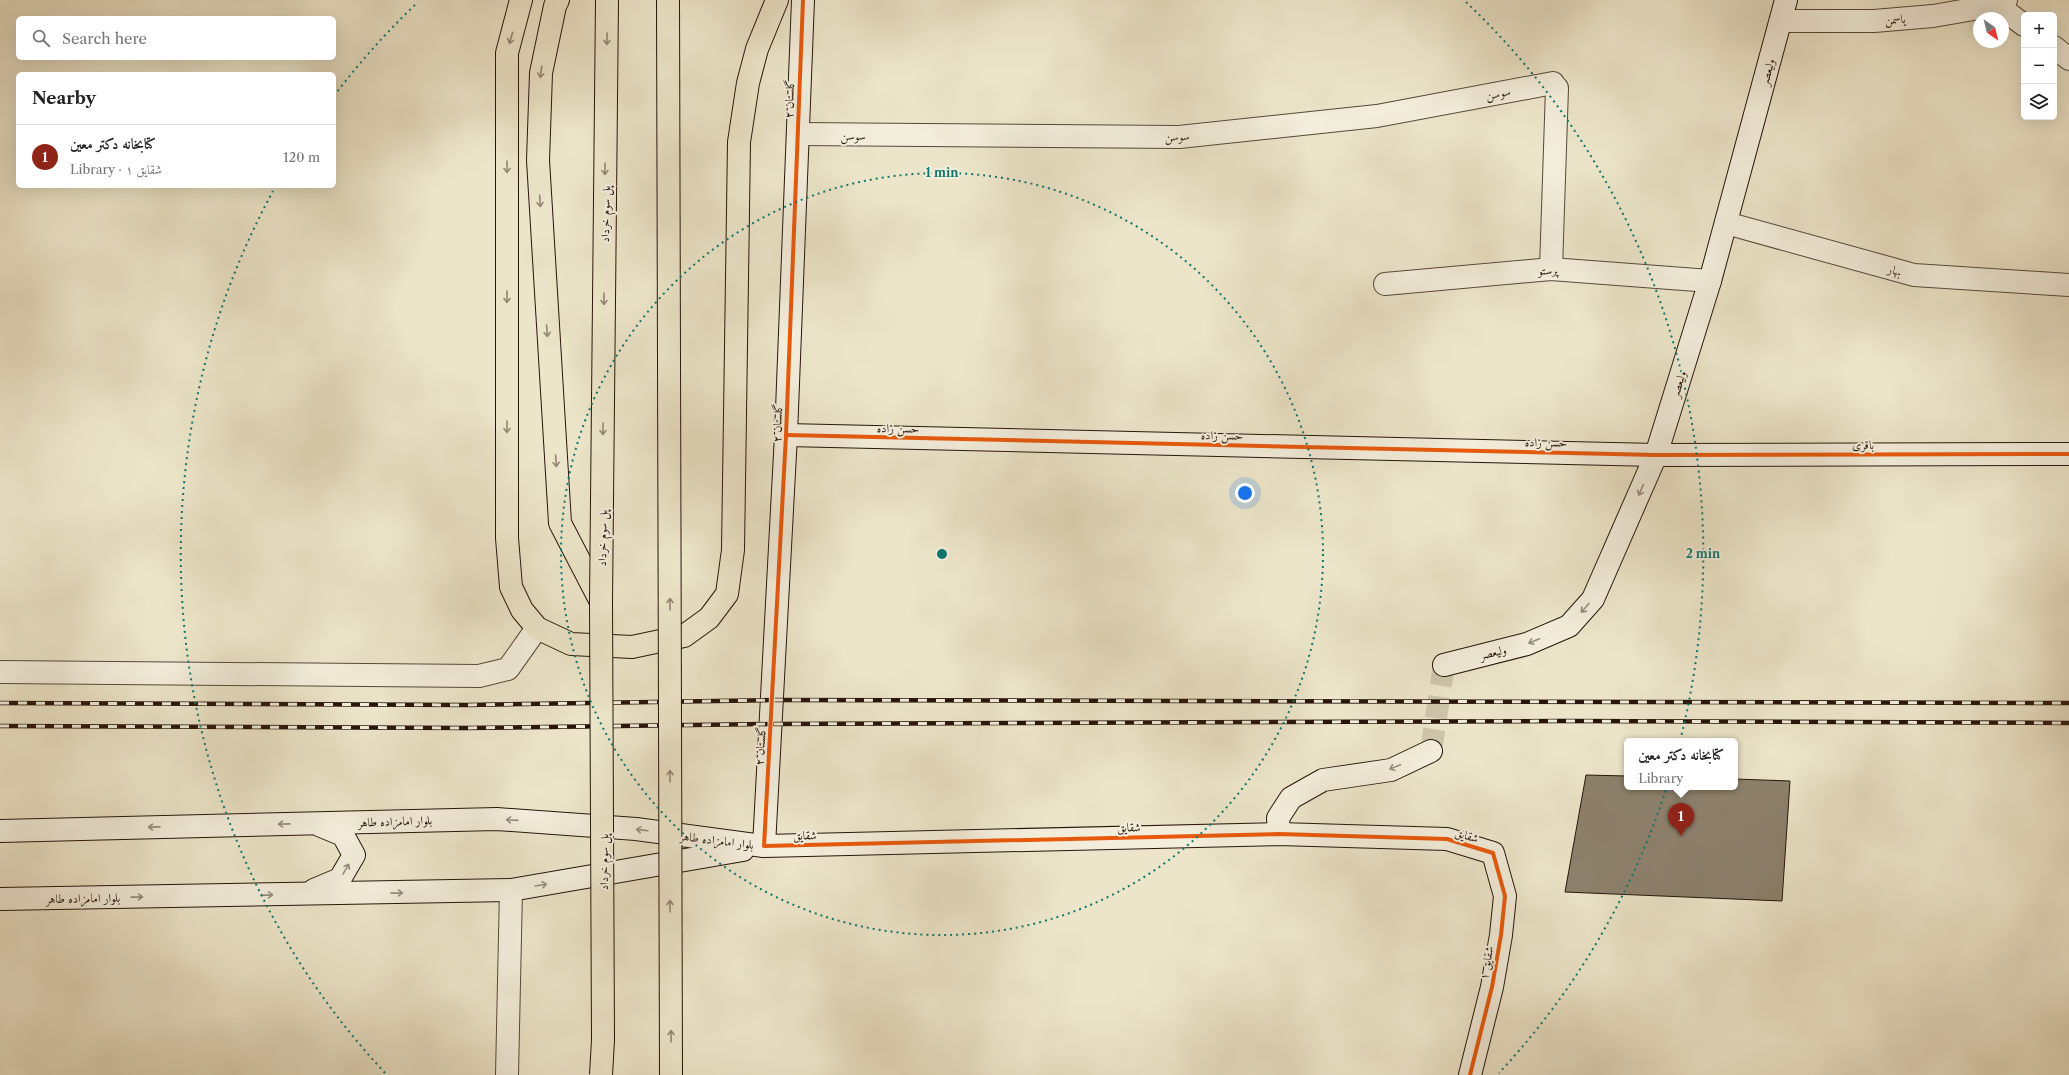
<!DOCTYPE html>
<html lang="en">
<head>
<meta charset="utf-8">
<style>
  :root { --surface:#fff; --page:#f6f6f6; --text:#222; --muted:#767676; --line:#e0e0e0; --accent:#8f2418 }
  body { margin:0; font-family:"Libre Caslon Text",Amiri,serif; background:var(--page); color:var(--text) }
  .controls { position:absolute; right:12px; top:12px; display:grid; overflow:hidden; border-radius:6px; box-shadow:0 4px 16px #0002 }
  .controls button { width:36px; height:36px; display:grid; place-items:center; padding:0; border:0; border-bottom:1px solid var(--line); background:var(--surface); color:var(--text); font:20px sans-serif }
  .compass { position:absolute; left:1973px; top:12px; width:36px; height:36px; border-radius:50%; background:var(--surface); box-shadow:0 4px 16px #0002; rotate:145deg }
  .you { position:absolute; left:1245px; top:493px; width:14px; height:14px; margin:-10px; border:3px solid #fff; border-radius:50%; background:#1a73e8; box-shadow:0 0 0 6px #1a73e833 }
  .badge { display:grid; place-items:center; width:26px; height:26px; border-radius:50%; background:var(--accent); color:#fff; font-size:13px; font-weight:700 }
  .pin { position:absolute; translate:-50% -33px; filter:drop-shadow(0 1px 2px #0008) }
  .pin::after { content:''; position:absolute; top:21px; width:14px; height:12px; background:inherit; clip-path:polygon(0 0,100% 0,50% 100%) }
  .popup { position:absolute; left:1624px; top:738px; width:114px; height:52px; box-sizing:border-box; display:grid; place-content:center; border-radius:6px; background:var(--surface); filter:drop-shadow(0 1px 3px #0005); font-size:13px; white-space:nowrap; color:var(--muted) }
  .popup b { font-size:15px; color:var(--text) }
  .popup::after { content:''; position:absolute; left:50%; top:100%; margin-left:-8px; border:8px solid transparent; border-top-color:var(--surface) }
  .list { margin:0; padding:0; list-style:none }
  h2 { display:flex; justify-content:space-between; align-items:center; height:52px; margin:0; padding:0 16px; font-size:17px }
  h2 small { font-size:13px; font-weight:400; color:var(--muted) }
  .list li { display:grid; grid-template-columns:26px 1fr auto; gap:12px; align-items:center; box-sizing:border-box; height:64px; padding:0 16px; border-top:1px solid var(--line) }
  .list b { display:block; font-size:15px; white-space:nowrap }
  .list p { margin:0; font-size:13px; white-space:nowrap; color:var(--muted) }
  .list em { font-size:13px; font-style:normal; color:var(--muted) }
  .icon { flex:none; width:22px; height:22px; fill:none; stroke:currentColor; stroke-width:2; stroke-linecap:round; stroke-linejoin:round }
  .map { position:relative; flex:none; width:2069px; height:1075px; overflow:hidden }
  .search { position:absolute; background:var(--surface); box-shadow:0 4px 16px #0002; left:16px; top:16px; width:320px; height:44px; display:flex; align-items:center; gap:10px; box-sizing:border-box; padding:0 14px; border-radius:6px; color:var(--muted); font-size:15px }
  .panel { position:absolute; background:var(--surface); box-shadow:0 4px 16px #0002; left:16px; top:72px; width:320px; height:116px; border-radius:6px }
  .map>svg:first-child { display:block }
</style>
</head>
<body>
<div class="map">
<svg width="2069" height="1075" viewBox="0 0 2069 1075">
  <rect width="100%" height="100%" fill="#ece5c9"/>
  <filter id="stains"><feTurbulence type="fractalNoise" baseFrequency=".005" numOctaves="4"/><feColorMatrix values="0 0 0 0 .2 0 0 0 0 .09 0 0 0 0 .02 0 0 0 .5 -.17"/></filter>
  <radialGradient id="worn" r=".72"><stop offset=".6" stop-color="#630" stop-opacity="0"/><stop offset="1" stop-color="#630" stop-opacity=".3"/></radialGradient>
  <polygon fill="#8d816d" stroke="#27140a" points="1586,775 1627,776 1627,787 1735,787 1735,779 1790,781 1782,901 1565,892"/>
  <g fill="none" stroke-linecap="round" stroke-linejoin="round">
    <polyline stroke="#cec6ac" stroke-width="22" stroke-dasharray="22 11" stroke-linecap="butt" points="1431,751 1444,665"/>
    <g stroke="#58483a" stroke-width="24">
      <g id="street">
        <polyline points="1997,5 2024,25"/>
        <polyline points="1781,21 1874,21 1933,16 1997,5 2006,0"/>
        <polyline points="2054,47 2069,59"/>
        <polyline points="798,134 1179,137 1377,116 1553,83"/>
        <polyline points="1726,223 1914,275 2069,285"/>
        <polyline points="1551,269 1557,88"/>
        <polyline points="1385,284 1551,269 1710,281"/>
        <polyline points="0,672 479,676 508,669 537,628"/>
        <polyline points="507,1075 511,890"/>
      </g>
    </g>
    <g stroke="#27140a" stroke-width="24">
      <g id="secondary">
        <polyline points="786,435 1656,455 2069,454"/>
        <polyline points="1444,665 1527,644 1569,626 1593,599 1656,455 1710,281 1786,0"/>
        <polyline points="0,831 497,819 636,829 764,846 1279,834 1447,839 1493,853 1505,896 1501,935 1492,987 1470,1075"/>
        <polyline points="1279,834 1278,818 1291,798 1323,780 1391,770 1431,751"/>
        <polyline points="764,846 786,435 803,0"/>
        <polyline points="314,890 340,879 354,855 343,835 319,825"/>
        <polyline points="0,899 511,890 743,850"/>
      </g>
    </g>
    <g stroke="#27140a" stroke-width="24">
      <g id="primary">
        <polyline points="521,0 507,53 507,538 511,587 522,610 537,628 571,644 632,647 684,636 709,618 727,594 733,550 739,142 748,83 757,49 777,0"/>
        <polyline points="558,0 555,6 541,73 538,160 560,523 601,602"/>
      </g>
    </g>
    <use href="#street" stroke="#f3eedc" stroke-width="22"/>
    <use href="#secondary" stroke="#f3eedc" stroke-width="22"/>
    <use href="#primary" stroke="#ece5c9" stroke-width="22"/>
    <g stroke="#27140a" stroke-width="4.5">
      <g id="rail">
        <polyline points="0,703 467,705 773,700 2069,703"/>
        <polyline points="0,726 466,728 772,724 1563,721 2069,723"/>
      </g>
    </g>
    <use href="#rail" stroke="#f3eedc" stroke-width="3" stroke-dasharray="9" stroke-linecap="butt"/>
    <g stroke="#27140a" stroke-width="24" stroke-linecap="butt">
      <g id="primary-bridge">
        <polyline points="668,0 671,1075"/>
        <polyline points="601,1075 603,1040 601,602 607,0"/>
      </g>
    </g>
    <use href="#primary-bridge" stroke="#ece5c9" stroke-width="22"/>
    <g stroke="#f3eedc" stroke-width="6">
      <g id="cycleway">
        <polyline points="803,0 786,435 764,846 1279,834 1447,839 1493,853 1505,896 1501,935 1492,987 1470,1075"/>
        <polyline points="786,435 1656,455 2069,454"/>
      </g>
    </g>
    <use href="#cycleway" stroke="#e8590c" stroke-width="4"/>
  </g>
  <defs><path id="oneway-shaft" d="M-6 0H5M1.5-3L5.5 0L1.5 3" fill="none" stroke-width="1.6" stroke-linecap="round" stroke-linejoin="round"/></defs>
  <g stroke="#938773">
    <use href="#oneway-shaft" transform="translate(511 38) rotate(106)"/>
    <use href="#oneway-shaft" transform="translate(607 39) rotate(91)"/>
    <use href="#oneway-shaft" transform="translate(541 72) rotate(98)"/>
    <use href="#oneway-shaft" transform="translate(507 167) rotate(90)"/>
    <use href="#oneway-shaft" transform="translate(605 169) rotate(91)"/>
    <use href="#oneway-shaft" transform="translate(540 201) rotate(87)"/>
    <use href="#oneway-shaft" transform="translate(507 297) rotate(90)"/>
    <use href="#oneway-shaft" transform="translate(604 299) rotate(91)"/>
    <use href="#oneway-shaft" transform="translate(547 331) rotate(86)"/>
    <use href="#oneway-shaft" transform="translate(507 427) rotate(90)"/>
    <use href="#oneway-shaft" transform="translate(603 429) rotate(91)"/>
    <use href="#oneway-shaft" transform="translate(556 461) rotate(86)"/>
    <use href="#oneway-shaft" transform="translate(670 604) rotate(-90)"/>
    <use href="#oneway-shaft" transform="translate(670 776) rotate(-90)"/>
    <use href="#oneway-shaft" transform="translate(670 906) rotate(-90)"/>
    <use href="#oneway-shaft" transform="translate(671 1036) rotate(-90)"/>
  </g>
  <g stroke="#978c7e">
    <use href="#oneway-shaft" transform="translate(1641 490) rotate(114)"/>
    <use href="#oneway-shaft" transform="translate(1585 608) rotate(131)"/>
    <use href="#oneway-shaft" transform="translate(1534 641) rotate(157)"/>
    <use href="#oneway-shaft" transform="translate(1395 767) rotate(158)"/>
    <use href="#oneway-shaft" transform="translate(512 820) rotate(-176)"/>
    <use href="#oneway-shaft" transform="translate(284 824) rotate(179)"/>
    <use href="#oneway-shaft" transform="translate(154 827) rotate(179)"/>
    <use href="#oneway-shaft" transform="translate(642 830) rotate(-173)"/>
    <use href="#oneway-shaft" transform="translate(346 869) rotate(-60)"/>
    <use href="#oneway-shaft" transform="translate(541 885) rotate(-9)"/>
    <use href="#oneway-shaft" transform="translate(397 893) rotate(-1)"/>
    <use href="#oneway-shaft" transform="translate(267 895) rotate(-1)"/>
    <use href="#oneway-shaft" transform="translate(137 897) rotate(-1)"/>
  </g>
  <g fill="none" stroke="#0f766e" stroke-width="2" stroke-dasharray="2 4">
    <circle cx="942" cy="554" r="381"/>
    <path d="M385 1073A761 761 0 0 1 273 191M334 96A761 761 0 0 1 418 2M1466 2A761 761 0 0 1 1499 1073"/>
  </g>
  <g text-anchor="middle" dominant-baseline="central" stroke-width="4" stroke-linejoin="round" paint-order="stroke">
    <g font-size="12" fill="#27140a" stroke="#f3eedc">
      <text transform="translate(1895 19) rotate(-4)">یاسمن</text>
      <text transform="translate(1767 72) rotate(-75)">ولیعصر</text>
      <text transform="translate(1498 93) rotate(-11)">سوسن</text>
      <text transform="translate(789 99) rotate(-88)">گلستان ۲</text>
      <text x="853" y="135">سوسن</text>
      <text transform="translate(1177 136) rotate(-3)">سوسن</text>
      <text transform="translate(605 214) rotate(-89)">پل سوم خرداد</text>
      <text transform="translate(1548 270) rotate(-2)">پرستو</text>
      <text transform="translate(1895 270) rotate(16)">بهار</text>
      <text transform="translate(1678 384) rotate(-73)">ولیعصر</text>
      <text transform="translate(777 423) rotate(-88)">گلستان ۲</text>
      <text transform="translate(898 428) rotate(1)">حسن زاده</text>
      <text transform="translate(1222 435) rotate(1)">حسن زاده</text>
      <text transform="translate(1546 442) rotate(1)">حسن زاده</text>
      <text x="1863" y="444">باقری</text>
      <text transform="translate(602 538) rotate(-89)">پل سوم خرداد</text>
      <text transform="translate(1493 652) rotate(-13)">ولیعصر</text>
      <text transform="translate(760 746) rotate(-86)">گلستان ۲</text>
      <text transform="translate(395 821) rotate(-2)">بلوار امامزاده طاهر</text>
      <text transform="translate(1129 827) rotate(-1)">شقایق</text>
      <text transform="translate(805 835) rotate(-1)">شقایق</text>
      <text transform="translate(1467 835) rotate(17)">شقایق</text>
      <text transform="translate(717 840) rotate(7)">بلوار امامزاده طاهر</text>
      <text transform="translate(603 862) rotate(-90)">پل سوم خرداد</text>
      <text transform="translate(83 898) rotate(-1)">بلوار امامزاده طاهر</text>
      <text transform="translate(1486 963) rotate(-80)">۱ شقایق</text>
    </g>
  </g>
  <circle cx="942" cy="554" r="6" fill="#0f766e" stroke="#f3eedc" stroke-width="2"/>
  <g font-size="12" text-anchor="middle" font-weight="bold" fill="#0f766e" stroke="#f3eedc" stroke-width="4" stroke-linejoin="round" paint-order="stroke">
    <text x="942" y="177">1 min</text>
    <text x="1703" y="558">2 min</text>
  </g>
  <rect width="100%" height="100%" filter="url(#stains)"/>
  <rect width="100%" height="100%" fill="url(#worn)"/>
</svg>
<div class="controls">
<button>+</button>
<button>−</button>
<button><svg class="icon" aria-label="layers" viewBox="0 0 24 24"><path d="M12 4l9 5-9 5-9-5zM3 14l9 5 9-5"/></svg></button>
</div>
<svg class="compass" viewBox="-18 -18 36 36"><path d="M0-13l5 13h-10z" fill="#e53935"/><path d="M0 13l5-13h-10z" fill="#767676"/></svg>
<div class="you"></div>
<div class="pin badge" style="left:1681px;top:836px">1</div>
<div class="popup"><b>کتابخانه دکتر معین</b>Library</div>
<div class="search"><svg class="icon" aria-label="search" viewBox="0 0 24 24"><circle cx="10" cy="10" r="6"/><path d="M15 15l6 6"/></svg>Search here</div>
<section class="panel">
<h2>Nearby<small></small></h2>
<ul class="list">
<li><span class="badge">1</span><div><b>کتابخانه دکتر معین</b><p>Library · ۱ شقایق</p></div><em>120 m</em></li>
</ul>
</section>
</div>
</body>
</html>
